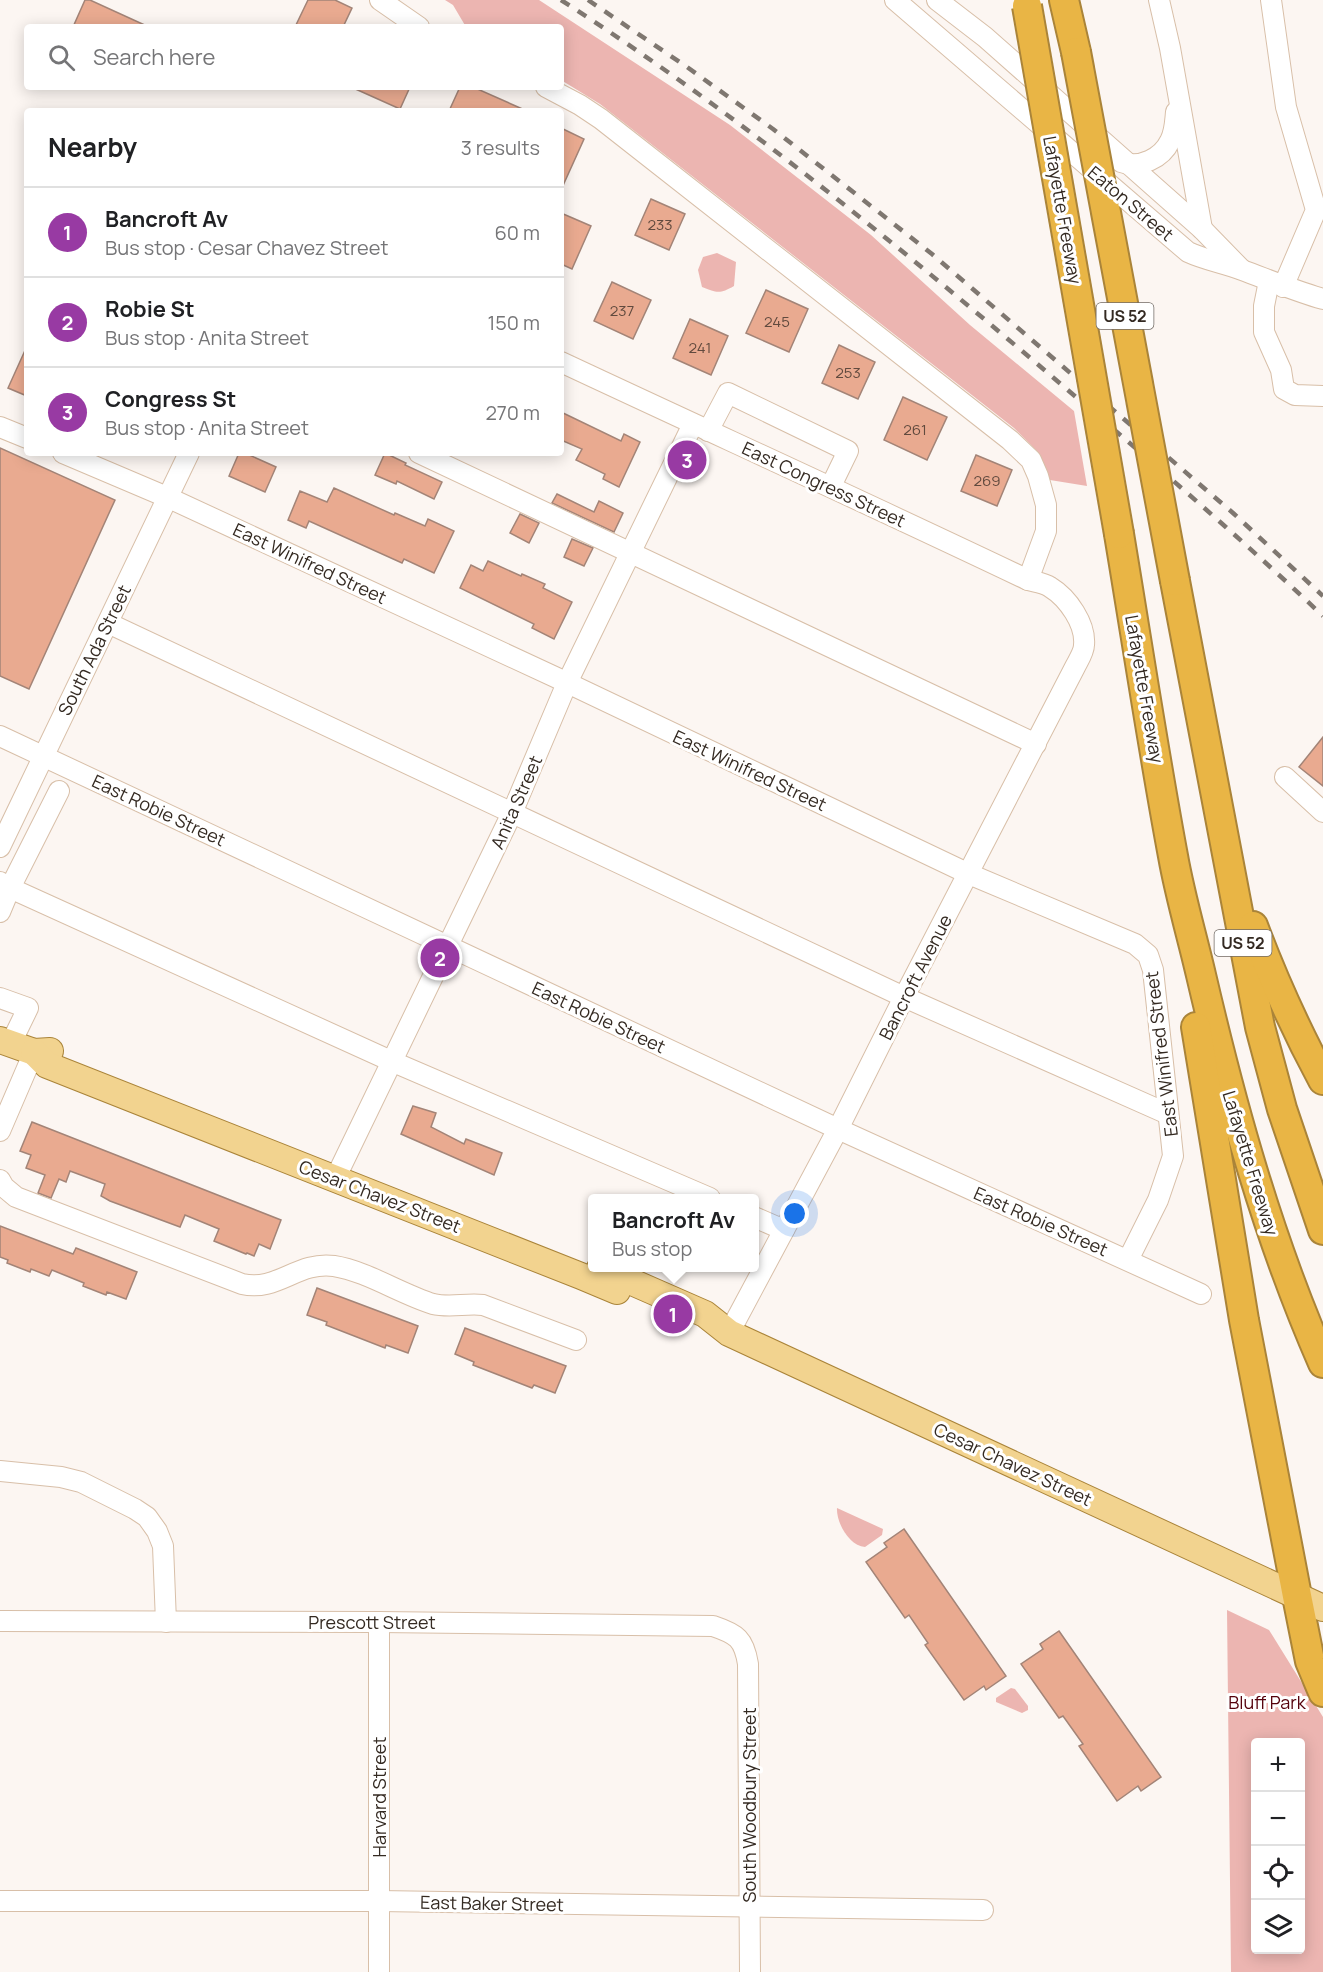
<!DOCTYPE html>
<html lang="en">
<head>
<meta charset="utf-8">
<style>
  :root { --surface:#fff; --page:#f2f2f2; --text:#202124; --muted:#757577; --line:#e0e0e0; --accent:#983aa3 }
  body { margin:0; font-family:Manrope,sans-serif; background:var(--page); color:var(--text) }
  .controls { position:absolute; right:18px; bottom:18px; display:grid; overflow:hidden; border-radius:6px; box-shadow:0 3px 15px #0003 }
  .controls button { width:54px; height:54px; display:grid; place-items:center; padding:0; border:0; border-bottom:2px solid var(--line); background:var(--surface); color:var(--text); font:30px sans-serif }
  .you { position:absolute; left:795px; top:1214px; width:21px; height:21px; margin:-15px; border:4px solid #fff; border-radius:50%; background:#1a73e8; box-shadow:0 0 0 9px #1a73e833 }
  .badge { display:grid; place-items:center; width:39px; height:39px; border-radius:50%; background:var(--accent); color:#fff; font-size:20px; font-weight:700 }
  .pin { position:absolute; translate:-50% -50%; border:3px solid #fff; box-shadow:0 2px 6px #0006 }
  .popup { position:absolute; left:588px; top:1194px; width:171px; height:78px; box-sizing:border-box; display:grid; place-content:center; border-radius:6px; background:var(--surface); filter:drop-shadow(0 2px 4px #0005); font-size:20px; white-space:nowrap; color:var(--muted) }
  .popup b { font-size:22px; color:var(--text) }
  .popup::after { content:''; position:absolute; left:50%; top:100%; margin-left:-12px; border:12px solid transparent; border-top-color:var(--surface) }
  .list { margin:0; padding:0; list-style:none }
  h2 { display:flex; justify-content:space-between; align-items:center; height:78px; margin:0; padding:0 24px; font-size:26px }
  h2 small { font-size:20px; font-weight:400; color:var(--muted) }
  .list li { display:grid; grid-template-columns:39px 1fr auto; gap:18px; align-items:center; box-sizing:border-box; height:90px; padding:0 24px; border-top:2px solid var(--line) }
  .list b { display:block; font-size:22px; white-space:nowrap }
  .list p { margin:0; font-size:20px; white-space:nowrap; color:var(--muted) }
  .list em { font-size:20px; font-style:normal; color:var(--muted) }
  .icon { flex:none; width:33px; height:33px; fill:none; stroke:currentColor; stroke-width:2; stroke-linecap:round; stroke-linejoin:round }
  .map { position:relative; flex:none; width:1323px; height:1972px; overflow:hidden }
  .search { position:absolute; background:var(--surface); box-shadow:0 3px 15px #0003; left:24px; top:24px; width:540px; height:66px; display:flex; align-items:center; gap:15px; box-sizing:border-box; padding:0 21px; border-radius:6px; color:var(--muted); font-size:22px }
  .panel { position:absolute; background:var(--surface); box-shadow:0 3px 15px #0003; left:24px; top:108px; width:540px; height:348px; border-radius:6px }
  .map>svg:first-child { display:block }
</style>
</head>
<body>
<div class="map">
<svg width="1323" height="1972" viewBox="0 0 1323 1972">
  <rect width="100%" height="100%" fill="#fcf6f2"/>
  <g fill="#ecb5b1" fill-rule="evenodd">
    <polygon points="445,0 539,0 730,125 871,235 970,325 1074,411 1087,486 1050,480 1038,452 1014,428 600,104 561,80 561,27 466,27 453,5"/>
    <path d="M717 253 736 262 734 286C720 294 717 293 702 287L698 270 703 257Z"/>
    <path d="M837 1508 883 1529 882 1535 865 1547C849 1546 836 1522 837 1508Z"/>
    <path d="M1227 1610 1269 1630 1323 1717V1972H1231ZM1256 1742H1300V1950H1256Z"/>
    <polygon points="1011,1688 1015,1689 1028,1706 1028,1710 1022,1713 996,1702 996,1698"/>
  </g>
  <g fill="#e9aa90" stroke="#a38477" stroke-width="1.5">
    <polygon points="85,0 90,0 149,27 73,27"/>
    <polygon points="308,0 335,0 352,8 343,27 295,27"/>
    <polygon points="351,87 410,87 400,109"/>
    <polygon points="460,87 473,87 527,111 449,111"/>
    <polygon points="561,128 584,139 561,190"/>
    <polygon points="651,199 685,214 669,250 635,235"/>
    <polygon points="561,213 591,226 572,269 561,264"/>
    <polygon points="612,282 651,300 633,339 594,321"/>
    <polygon points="766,290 808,309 789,352 746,333"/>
    <polygon points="690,319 728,336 711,375 673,358"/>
    <polygon points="839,345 875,362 858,399 822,383"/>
    <polygon points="27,346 27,396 8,388"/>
    <polygon points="903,397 947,417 927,460 884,440"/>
    <polygon points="561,412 621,441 624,434 640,442 619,487 603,479 605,474 576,460 582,449 561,440"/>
    <polygon points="0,448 115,500 29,689 0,676"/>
    <polygon points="239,453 245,453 276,467 265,492 229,476"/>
    <polygon points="385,453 406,463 405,465 442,482 434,499 397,481 396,484 375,475"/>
    <polygon points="976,455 1012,470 997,506 961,491"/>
    <polygon points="334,488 394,515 395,513 425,526 428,519 454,531 434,573 404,559 402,563 309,521 306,528 288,520 300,491 327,502"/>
    <polygon points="557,494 594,512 599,501 623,513 614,532 552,503"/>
    <polygon points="520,514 539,523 529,543 510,533"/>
    <polygon points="572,539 593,548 584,566 564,557"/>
    <polygon points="488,561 521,576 522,574 545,584 543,588 572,602 554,639 532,628 534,624 460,588 471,565 483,571"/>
    <polygon points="1323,737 1323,786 1299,767"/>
    <polygon points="413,1106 436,1113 431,1127 464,1144 466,1139 502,1153 494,1175 401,1134"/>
    <polygon points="32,1122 281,1220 270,1249 259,1244 254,1256 247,1253 246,1254 214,1241 219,1229 185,1215 180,1227 110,1201 101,1196 105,1184 70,1171 66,1182 59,1179 51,1198 38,1193 45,1175 26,1168 31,1155 20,1151"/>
    <polygon points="0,1226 73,1254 76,1248 137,1272 126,1299 107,1292 106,1295 83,1286 84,1283 52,1270 49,1276 31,1269 30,1272 7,1263 8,1260 0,1257"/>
    <polygon points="317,1288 418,1326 408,1353 386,1345 385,1348 326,1325 327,1322 307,1315"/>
    <polygon points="465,1328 566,1366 555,1393 534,1385 532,1388 473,1365 474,1362 455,1354"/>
    <polygon points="904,1529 1006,1676 986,1690 984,1686 964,1700 925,1645 928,1643 909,1615 905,1618 866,1562 887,1547 884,1543"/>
    <polygon points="1059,1631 1161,1777 1141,1791 1138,1786 1117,1801 1079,1746 1083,1744 1063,1716 1059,1718 1021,1664 1043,1649 1040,1644"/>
  </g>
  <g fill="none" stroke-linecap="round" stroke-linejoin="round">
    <g stroke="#d8bfa8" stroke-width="22">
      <g id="minor">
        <polyline points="380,0 419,27"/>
        <path d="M895 0 1188 252C1205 260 1224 263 1242 270 1269 280 1295 291 1323 299"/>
        <polyline points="937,0 985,37 1202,229 1241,269"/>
        <polyline points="1159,0 1170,48 1202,229"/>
        <polyline points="1271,0 1286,107 1316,210 1283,287"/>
        <polyline points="546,87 580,105 601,119 1010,440 1031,460 1038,476 1046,505 1046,531 1028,580"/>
        <path d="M1121 162C1140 169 1162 158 1170 141 1175 132 1175 122 1176 112"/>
        <polyline points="1269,281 1264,306 1264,332 1281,370 1284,389 1295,395 1323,396"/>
        <path d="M561 362C717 435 873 506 1028 580 1035 582 1044 583 1050 587 1068 598 1086 624 1084 645 1084 652 1078 661 1075 667L904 997 838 1129 729 1333"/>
        <polyline points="0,427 27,438"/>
        <polyline points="708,431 728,393 848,451 831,486"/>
        <polyline points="63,453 169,498 555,677 969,874 1135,944 1148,955 1153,970 1173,1156 1158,1200 1128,1260"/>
        <polyline points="419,453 1036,744"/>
        <polyline points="108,623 904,997 1168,1114"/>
        <polyline points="0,736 838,1129 1201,1294"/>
        <polyline points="1285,777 1323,812"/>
        <polyline points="0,847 189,453"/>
        <polyline points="0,882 10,888 391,1061 710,1198"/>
        <polyline points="0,912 10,888 59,791"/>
        <polyline points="0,998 28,1008 10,1045"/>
        <polyline points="0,1131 34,1052"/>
        <polyline points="335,1179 512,813 567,683 693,424"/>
        <path d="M0 1180 4 1187 16 1197 242 1284C278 1292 297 1261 334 1266 366 1271 401 1294 433 1304 450 1308 466 1303 483 1305L576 1340"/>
        <polyline points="754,1217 784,1230"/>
        <polyline points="0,1471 61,1477 81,1482 135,1509 147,1517 157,1531 163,1546 166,1622"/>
        <path d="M0 1621 379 1622 713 1626C737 1634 744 1639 748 1664L750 1972"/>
        <polyline points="0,1901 379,1901 983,1910"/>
        <polyline points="379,1972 379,1622"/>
      </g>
    </g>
    <g stroke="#aa8439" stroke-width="28">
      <g id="major">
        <polyline points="0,1040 34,1052 50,1051"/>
        <polyline points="34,1052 47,1065 581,1276 617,1291"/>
        <polyline points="600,1268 705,1314 729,1333 1323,1608"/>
      </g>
    </g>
    <g stroke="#aa8439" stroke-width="32">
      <g id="highway">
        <polyline points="1064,0 1076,52"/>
        <path d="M1119 534C1137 642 1153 749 1173 856 1180 896 1192 936 1201 975 1232 1108 1268 1238 1323 1363"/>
        <polyline points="1175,581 1260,1027 1282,1109 1323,1230"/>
        <path d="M1253 926C1273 979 1296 1030 1323 1080"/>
        <polyline points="1196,1027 1244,1320 1297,1596 1310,1661 1323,1692"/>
      </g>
    </g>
    <use href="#minor" stroke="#fff" stroke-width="20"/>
    <use href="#major" stroke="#f2d38f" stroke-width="26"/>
    <use href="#highway" stroke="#e9b545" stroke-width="28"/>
    <g stroke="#7f7770" stroke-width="4.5" stroke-dasharray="10 10" stroke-linecap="butt">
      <path d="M561 0C729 108 883 233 1035 362 1132 445 1230 528 1323 616"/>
      <polyline points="588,0 687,67 773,129 932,254 1233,513 1323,596"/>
    </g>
    <g stroke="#aa8439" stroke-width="32" stroke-linecap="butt">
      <g id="highway-bridge">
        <polyline points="1027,6 1119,534"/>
        <polyline points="1076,52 1175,581"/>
      </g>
    </g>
    <use href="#highway-bridge" stroke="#e9b545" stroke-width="28"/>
  </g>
  <g text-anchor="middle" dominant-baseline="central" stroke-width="6" stroke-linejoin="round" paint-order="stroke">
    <g font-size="15" fill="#614a3e">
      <text x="660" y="224">233</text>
      <text x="622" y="310">237</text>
      <text x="777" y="321">245</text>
      <text x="700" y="347">241</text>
      <text x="848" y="372">253</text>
      <text x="915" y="429">261</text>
      <text x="987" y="480">269</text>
    </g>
    <g fill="#fff" stroke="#716a64" stroke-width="1.5">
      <rect x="1096.5" y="303" width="57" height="26" rx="4.5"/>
      <rect x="1214.5" y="930" width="57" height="26" rx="4.5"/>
    </g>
    <g font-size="16" font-weight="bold" fill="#342a22">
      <text x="1125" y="316">US 52</text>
      <text x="1243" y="943">US 52</text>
    </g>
    <g font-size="18" fill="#342a22" stroke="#fff">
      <text transform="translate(1131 203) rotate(40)">Eaton Street</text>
      <text transform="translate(1063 210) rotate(80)">Lafayette Freeway</text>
      <text transform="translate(824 484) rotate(25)">East Congress Street</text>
      <text transform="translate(310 563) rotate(25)">East Winifred Street</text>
      <text transform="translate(94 650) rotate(-64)">South Ada Street</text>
      <text transform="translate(1145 689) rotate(80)">Lafayette Freeway</text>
      <text transform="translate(750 770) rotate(25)">East Winifred Street</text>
      <text transform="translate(516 802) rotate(-66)">Anita Street</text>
      <text transform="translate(159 810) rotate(25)">East Robie Street</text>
      <text transform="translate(915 977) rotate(-63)">Bancroft Avenue</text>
      <text transform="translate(599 1017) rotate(25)">East Robie Street</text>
      <text transform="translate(1161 1054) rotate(-97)">East Winifred Street</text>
      <text transform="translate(1251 1163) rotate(73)">Lafayette Freeway</text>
      <text transform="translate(380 1196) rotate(21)">Cesar Chavez Street</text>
      <text transform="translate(1041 1221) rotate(24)">East Robie Street</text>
      <text transform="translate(1013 1464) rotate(25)">Cesar Chavez Street</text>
      <text x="372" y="1622">Prescott Street</text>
      <text transform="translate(379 1797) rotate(-90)">Harvard Street</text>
      <text transform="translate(749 1805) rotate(-90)">South Woodbury Street</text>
      <text transform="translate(492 1903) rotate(1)">East Baker Street</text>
    </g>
    <g font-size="18" fill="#55020c" stroke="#fff">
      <text x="1267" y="1702">Bluff Park</text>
    </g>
  </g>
</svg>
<div class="controls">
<button>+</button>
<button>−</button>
<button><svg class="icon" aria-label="locate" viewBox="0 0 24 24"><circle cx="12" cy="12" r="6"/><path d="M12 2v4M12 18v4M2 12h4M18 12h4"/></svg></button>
<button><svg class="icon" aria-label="layers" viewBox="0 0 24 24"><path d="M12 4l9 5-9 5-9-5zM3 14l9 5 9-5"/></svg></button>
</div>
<div class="you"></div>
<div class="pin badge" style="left:673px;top:1314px">1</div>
<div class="popup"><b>Bancroft Av</b>Bus stop</div>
<div class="pin badge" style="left:440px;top:958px">2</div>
<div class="pin badge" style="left:687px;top:460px">3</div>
<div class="search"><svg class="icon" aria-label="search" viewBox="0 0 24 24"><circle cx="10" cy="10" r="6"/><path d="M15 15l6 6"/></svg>Search here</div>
<section class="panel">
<h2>Nearby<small>3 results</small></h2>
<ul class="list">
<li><span class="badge">1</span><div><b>Bancroft Av</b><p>Bus stop · Cesar Chavez Street</p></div><em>60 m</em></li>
<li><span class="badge">2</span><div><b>Robie St</b><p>Bus stop · Anita Street</p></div><em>150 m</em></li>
<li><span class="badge">3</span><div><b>Congress St</b><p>Bus stop · Anita Street</p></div><em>270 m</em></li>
</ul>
</section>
</div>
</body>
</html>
